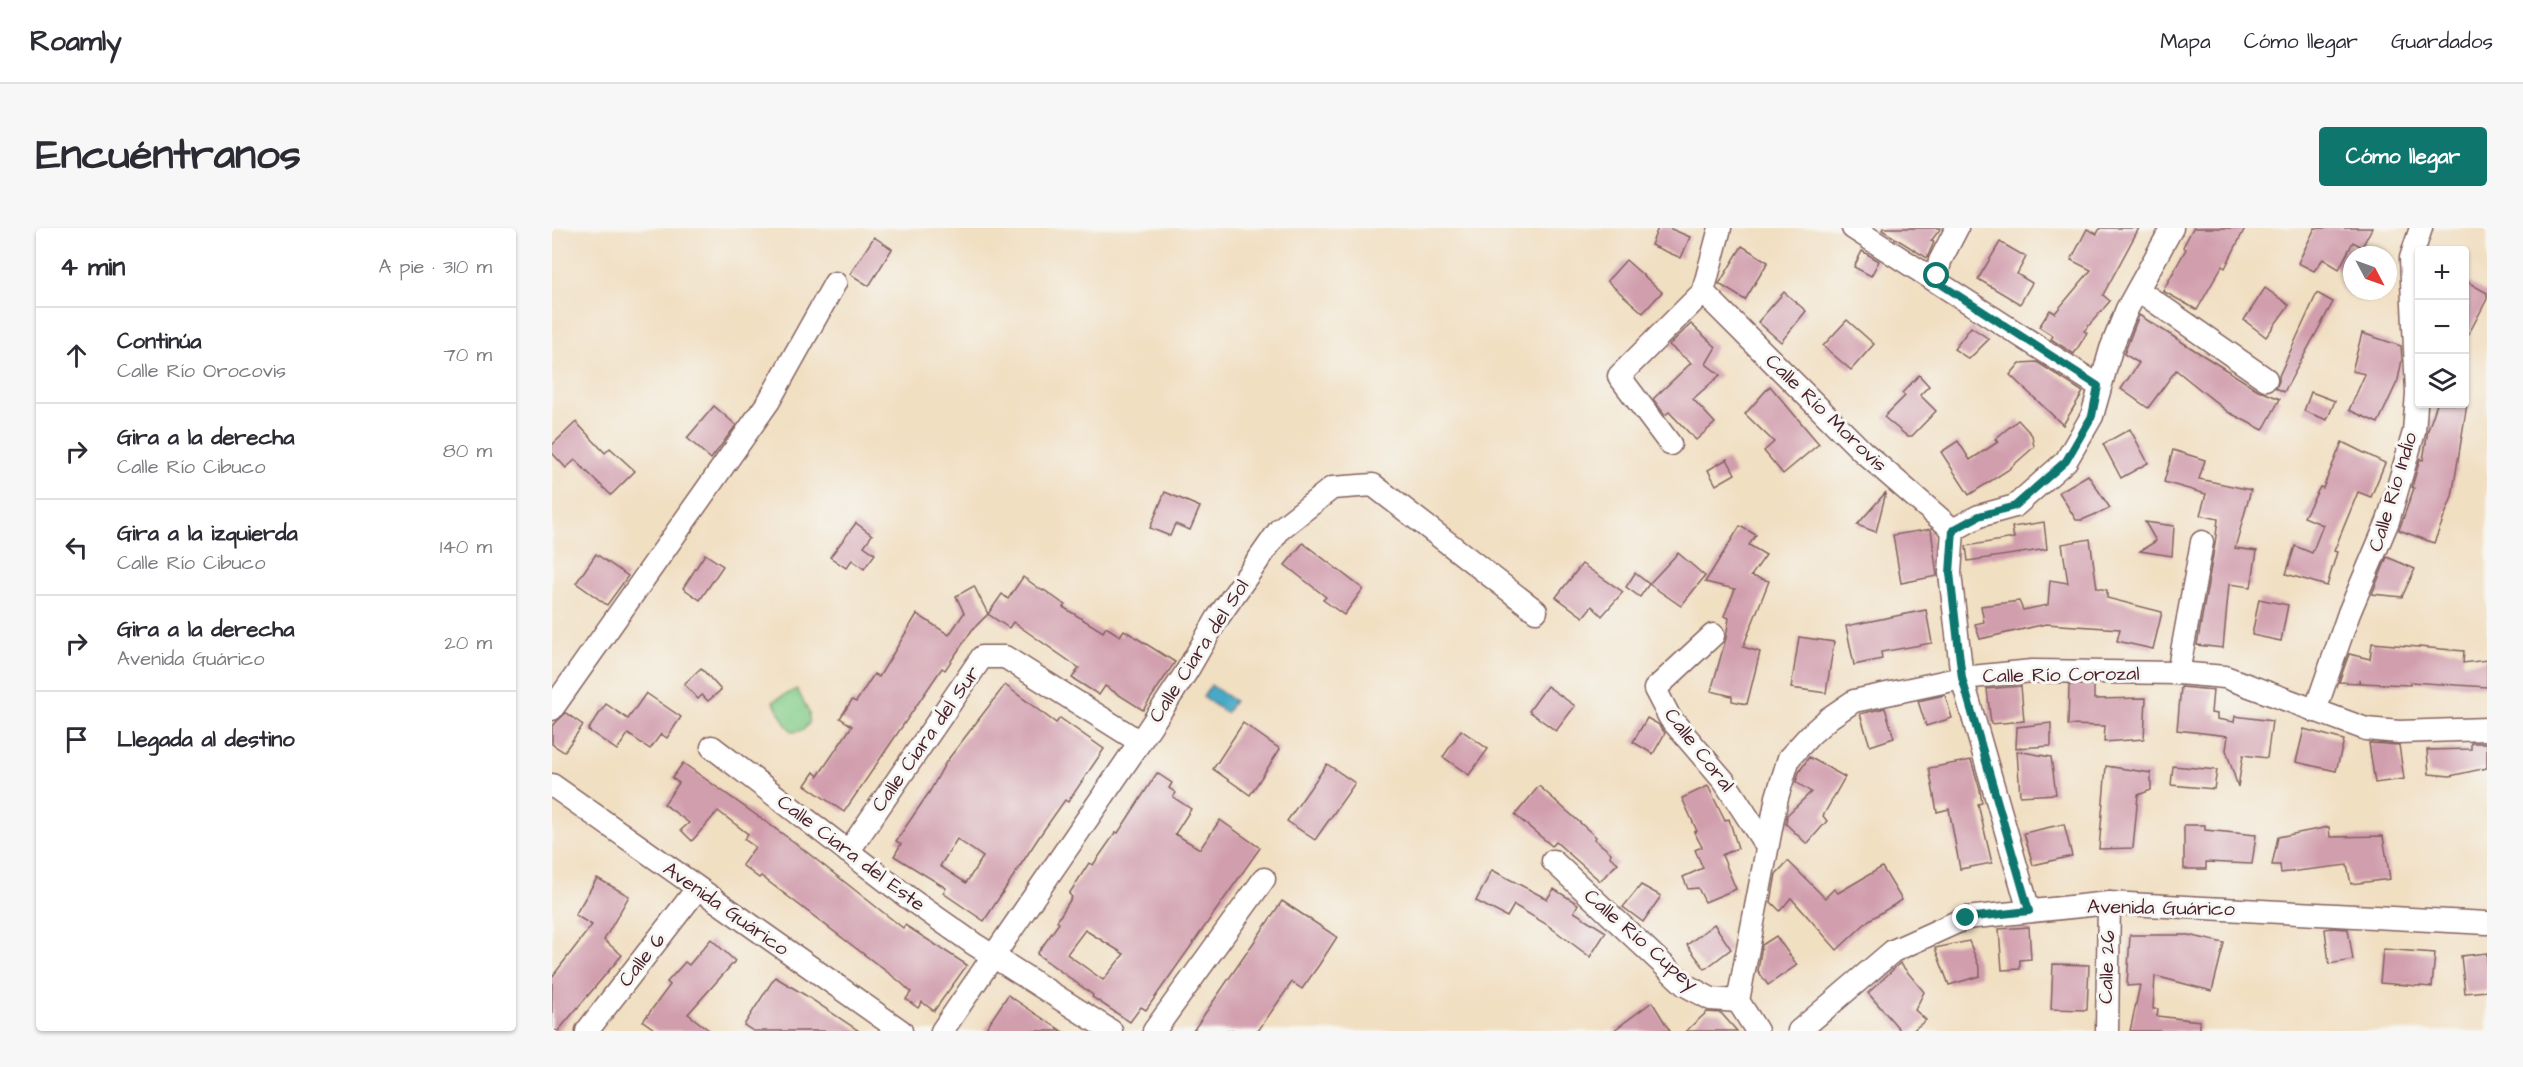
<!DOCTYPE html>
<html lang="es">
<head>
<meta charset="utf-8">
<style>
  :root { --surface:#fff; --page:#f7f7f7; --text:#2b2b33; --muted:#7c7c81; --line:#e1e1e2; --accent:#0f766e }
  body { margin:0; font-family:"Architects Daughter",sans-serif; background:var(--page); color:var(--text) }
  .controls { position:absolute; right:18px; top:18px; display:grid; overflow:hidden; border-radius:6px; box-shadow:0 2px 4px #0004 }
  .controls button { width:54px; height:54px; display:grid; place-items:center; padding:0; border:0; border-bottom:2px solid var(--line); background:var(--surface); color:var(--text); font:30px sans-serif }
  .compass { position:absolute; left:1791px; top:18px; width:54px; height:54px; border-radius:50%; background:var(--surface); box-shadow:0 2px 4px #0004; rotate:131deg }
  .stop { position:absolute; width:18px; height:18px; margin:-14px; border:4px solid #0f766e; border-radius:50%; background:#fff }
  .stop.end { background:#0f766e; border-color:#fff; box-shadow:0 2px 6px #0008 }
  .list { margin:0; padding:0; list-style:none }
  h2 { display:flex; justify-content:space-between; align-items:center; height:78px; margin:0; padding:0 24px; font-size:26px }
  h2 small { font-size:20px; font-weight:400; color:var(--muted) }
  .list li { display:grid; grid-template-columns:39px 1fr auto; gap:18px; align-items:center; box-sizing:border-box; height:96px; padding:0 24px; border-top:2px solid var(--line) }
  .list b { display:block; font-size:22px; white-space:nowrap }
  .list p { margin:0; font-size:20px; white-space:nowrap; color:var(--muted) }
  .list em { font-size:20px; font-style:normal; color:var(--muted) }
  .icon { flex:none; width:33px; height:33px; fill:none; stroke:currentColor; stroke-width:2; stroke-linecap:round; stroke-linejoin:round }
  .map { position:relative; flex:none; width:1935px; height:803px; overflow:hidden; border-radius:6px }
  header { display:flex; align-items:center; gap:36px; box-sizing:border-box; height:84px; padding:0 30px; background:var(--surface); border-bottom:2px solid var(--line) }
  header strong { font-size:28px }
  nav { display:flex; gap:33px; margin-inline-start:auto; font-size:21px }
  .intro { display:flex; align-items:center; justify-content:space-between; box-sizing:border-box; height:144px; padding:0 36px }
  h1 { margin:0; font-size:42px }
  .button { padding:15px 27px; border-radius:6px; background:var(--accent); color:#fff; font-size:21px; font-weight:700 }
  main { display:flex; gap:36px; padding:0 36px }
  aside { flex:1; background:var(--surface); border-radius:6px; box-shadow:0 2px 4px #0004 }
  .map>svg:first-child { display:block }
</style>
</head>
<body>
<header>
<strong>Roamly</strong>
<nav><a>Mapa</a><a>Cómo llegar</a><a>Guardados</a></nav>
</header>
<div class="intro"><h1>Encuéntranos</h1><a class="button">Cómo llegar</a></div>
<main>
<aside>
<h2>4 min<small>A pie · 310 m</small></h2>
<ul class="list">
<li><svg class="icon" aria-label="ahead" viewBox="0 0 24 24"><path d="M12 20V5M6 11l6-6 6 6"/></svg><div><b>Continúa</b><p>Calle Río Orocovis</p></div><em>70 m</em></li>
<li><svg class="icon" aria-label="right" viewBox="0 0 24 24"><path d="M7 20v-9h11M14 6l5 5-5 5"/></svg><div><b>Gira a la derecha</b><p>Calle Río Cibuco</p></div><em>80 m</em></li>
<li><svg class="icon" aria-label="left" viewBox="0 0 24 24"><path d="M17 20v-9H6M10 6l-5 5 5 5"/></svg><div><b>Gira a la izquierda</b><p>Calle Río Cibuco</p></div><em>140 m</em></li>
<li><svg class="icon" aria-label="right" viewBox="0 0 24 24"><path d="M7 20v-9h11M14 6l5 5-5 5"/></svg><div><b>Gira a la derecha</b><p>Avenida Guárico</p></div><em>20 m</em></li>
<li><svg class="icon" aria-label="arrive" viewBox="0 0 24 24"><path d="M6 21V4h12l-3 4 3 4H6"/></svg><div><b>Llegada al destino</b></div></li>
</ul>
</aside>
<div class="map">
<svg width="1935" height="803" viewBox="0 0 1935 803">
  <rect width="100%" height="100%" fill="#f6f6f2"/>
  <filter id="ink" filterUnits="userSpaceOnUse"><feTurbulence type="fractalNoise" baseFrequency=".0167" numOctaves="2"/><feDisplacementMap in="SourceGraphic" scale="12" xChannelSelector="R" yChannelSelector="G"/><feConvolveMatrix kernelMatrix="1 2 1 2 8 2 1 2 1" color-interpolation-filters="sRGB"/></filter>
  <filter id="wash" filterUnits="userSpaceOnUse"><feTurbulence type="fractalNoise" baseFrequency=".008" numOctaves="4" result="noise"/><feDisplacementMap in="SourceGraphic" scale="24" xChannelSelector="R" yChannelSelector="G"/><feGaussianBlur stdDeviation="1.35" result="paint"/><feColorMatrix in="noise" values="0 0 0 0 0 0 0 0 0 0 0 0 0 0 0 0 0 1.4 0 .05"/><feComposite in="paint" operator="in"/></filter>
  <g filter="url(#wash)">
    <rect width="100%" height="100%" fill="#f1dfc2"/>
    <polygon fill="#83cc88" stroke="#66765a" stroke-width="1.5" points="245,461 257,485 257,495 251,502 241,504 234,497 221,473"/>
    <polygon fill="#46a9c6" stroke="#486478" stroke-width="1.5" points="659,457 682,473 674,485 651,469"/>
    <g id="blocks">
      <g fill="#d19ead" fill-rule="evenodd">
        <polygon points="1106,0 1117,0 1138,9 1129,30 1099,17"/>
        <polygon points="1331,0 1389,0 1379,13 1382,14 1375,30 1330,2"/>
        <polygon points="1548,0 1587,0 1551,67 1558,73 1532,103 1535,105 1522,126 1499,111 1501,108 1487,99 1498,82 1503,85 1539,42 1519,32 1535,1 1545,6"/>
        <polygon points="1641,0 1693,0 1673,40 1670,38 1645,82 1611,63 1634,21 1631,19"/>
        <polygon points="1763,0 1820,0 1810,19 1801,14 1787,41 1771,31 1762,43 1746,35"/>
        <polygon points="322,9 340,21 317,58 298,46"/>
        <polygon points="1448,14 1474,29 1465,46 1480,55 1468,76 1426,51"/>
        <polygon points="1190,18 1216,34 1193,72 1167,56"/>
        <polygon points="1310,23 1327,33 1319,48 1302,39"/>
        <polygon points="1074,32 1110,64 1091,85 1055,53"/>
        <polygon points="1912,52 1935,65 1935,71 1912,115"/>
        <polygon points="1713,60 1737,77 1714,109 1692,92"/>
        <polygon points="1232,64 1254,83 1229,114 1206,94"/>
        <polygon points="1765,65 1781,74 1732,164 1724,160 1727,153 1727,148"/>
        <polygon points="1587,87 1706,162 1728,171 1711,202 1676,184 1624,142 1596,180 1569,161 1587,135 1572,126"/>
        <polygon points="1295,92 1322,116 1299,142 1271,118"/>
        <polygon points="1139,96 1164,119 1154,136 1168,147 1141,171 1163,195 1144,212 1117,184 1113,187 1101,171 1139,135 1117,117"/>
        <polygon points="1419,99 1437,111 1417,131 1402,121"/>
        <polygon points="1810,105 1849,118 1850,132 1846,152 1826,195 1797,182 1813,146 1800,143"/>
        <polygon points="1485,134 1531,164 1511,197 1458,147 1468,135"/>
        <polygon points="1367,147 1377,158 1368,167 1384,183 1360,208 1355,208 1332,189 1353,168 1350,165"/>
        <polygon points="1218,158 1267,216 1231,246 1212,223 1222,214 1193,186"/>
        <polygon points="1759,164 1783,173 1775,192 1752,183"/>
        <polygon points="1885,176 1915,176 1900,269 1882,315 1847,302 1862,260 1860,259 1868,231 1871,232 1876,202"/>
        <polygon points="162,178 184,197 159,231 135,210"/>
        <polygon points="1466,192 1480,207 1482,219 1456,242 1417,267 1389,224 1406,213 1418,232 1446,214 1443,211"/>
        <polygon points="24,194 53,225 58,220 83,243 59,267 23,232 14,240 0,225 0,217"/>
        <polygon points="1578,201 1596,235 1569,250 1551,216"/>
        <polygon points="1790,214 1833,235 1819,269 1806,264 1782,323 1785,324 1775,358 1734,346 1743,318 1760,325 1771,297 1752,289 1768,259 1771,260"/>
        <polygon points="1621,222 1653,232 1647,251 1699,262 1683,320 1705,323 1699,359 1677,356 1671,420 1645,417 1663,316 1666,291 1648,287 1654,266 1612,254"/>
        <polygon points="1175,231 1183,246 1164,257 1156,242"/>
        <polygon points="1536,247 1558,280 1530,292 1524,292 1507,264"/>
        <polygon points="613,264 648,279 638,302 623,296 618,308 598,300"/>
        <polygon points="1334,264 1324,304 1305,297"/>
        <polygon points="1492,294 1495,321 1416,333 1414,318 1462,310 1460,299"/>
        <polygon points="1593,294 1622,298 1620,328 1588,323 1604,313"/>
        <polygon points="304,295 320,307 312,318 323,326 312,341 300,332 294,340 278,329"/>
        <polygon points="1188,298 1204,307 1197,317 1214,327 1199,348 1217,353 1191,419 1208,424 1195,476 1180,473 1180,468 1159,463 1174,410 1177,390 1172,388 1183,361 1153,354"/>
        <polygon points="1379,301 1385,348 1349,355 1341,307"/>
        <polygon points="1538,311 1545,360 1555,362 1555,370 1610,384 1601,421 1565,413 1568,401 1494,396 1428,411 1423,396 1432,394 1429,378 1467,373 1471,382 1496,377 1498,352 1516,355 1510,316"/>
        <polygon points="751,315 811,361 792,387 771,372 774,369 733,337"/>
        <polygon points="1126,325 1153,348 1129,378 1097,356"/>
        <polygon points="44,326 76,348 55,377 24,355"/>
        <polygon points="153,326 171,338 148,372 131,360"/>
        <polygon points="1835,329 1863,341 1850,369 1820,366"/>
        <polygon points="1030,336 1071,364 1050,388 1040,378 1031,389 1004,369"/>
        <polygon points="1083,345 1097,356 1088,369 1074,359"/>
        <polygon points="471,349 491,363 492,362 513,377 511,379 551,404 554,399 568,408 572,402 623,434 591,482 553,458 547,467 520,450 527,440 461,394 457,400 436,386 450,366 456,371"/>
        <polygon points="422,358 436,386 420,402 393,442 390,440 292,584 253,557 262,544 266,548 300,498 288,490 300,472 304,474 322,446 327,449 365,386 397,407 412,385 404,368"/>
        <polygon points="1707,371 1736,377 1729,413 1700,407"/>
        <polygon points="1374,382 1380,415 1329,424 1330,431 1302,437 1294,398"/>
        <polygon points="1247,409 1282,414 1274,465 1239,460"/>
        <polygon points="1820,415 1912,423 1911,435 1935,432 1935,459 1858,454 1858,457 1808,455 1807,452 1807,455 1787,454 1797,426 1818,431"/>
        <polygon points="149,440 169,462 156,473 150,467 146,471 132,456"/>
        <path d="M453 457 504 495 508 490 552 521 516 574 513 572 489 606 432 693 391 665 394 660 342 628 349 616 344 613 378 563 394 534ZM405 611 431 629 414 655 388 638Z"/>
        <polygon points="1517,457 1542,457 1542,471 1594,470 1592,511 1552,514 1553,498 1516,497"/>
        <polygon points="995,458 1023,478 1004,503 977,483"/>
        <polygon points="1469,458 1472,493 1439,496 1435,461"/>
        <polygon points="1629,459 1661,462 1659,485 1665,486 1665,491 1682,494 1683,488 1720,493 1715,530 1691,527 1686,559 1674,522 1676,508 1625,502"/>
        <polygon points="94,465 129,489 115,510 109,506 98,521 76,506 65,522 36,502 54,476 76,491"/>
        <polygon points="1393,467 1400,490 1374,498 1366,473"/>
        <polygon points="1333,480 1342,510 1318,518 1308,486"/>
        <polygon points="14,485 31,497 12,524 0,516 0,498"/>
        <polygon points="1095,490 1106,496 1113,505 1101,526 1081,514"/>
        <polygon points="691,495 728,521 698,567 661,541"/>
        <polygon points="1499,495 1499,518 1464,520 1465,499"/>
        <polygon points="1752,501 1792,512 1784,543 1744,534"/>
        <polygon points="909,502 936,521 917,547 891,529"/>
        <polygon points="1817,515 1847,517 1852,551 1823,555"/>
        <polygon points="1919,515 1935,515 1935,540 1898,548 1877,546 1875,522 1919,521"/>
        <polygon points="1465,523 1499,529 1504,566 1468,568"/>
        <polygon points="1257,529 1293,549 1271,588 1275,593 1255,616 1234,596 1235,587 1259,564 1244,554 1247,544"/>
        <polygon points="1419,532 1428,562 1430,575 1426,576 1440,635 1408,641 1397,581 1385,584 1377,540"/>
        <polygon points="131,535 242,614 351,700 353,697 415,737 382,783 370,774 366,780 354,771 359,764 347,753 209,648 207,650 190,637 203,619 192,611 196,606 166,583 140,613 129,602 137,595 112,576 127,555 120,550"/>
        <polygon points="775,536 803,555 763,612 735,593"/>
        <polygon points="1554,538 1599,545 1599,562 1586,567 1581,620 1547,621"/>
        <polygon points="1621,538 1665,542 1662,561 1619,557"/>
        <path d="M605 545 620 555 617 560 624 565 621 569 639 581 623 606 648 621 668 592 708 620 594 782 589 779 578 794 540 769 541 767 485 726 507 695 505 693 520 669 517 666 537 635 541 637 564 604 566 605ZM533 702 572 726 551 752 515 726Z"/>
        <polygon points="987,558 1044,609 1042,611 1059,625 1058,629 1066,635 1048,653 1004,614 1000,618 963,587"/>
        <polygon points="1156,558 1173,593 1177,591 1186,620 1170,627 1184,661 1153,674 1146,660 1136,661 1131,649 1151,640 1143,622 1150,619 1142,604 1145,603 1130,570"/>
        <polygon points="1512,596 1520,628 1481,637 1472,605"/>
        <polygon points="1632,597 1653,597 1653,602 1704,607 1700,636 1654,634 1654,641 1632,641"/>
        <polygon points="1777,599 1778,609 1831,608 1838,651 1799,656 1795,637 1729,645 1728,637 1720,637 1726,609"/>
        <polygon points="1236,633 1273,670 1282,661 1286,665 1330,639 1350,672 1317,692 1285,722 1239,670 1228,683 1219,674 1224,646"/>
        <polygon points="940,642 995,671 1002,661 1026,676 1022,684 1054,704 1038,729 994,696 962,677 955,689 924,673"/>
        <polygon points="45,650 77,668 52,712 70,727 6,803 0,803 0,749 40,697 23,687"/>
        <polygon points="1089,657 1109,668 1091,694 1071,679"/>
        <polygon points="730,673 785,709 767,737 750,761 740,754 706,803 641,803"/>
        <polygon points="1162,696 1179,721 1153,741 1135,717"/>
        <polygon points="1477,699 1479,731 1468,732 1468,741 1450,742 1447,701"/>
        <polygon points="1779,700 1796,701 1801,732 1777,736 1773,701"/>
        <polygon points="1578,707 1636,707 1672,715 1660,763 1603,748 1601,781 1606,781 1605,788 1648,793 1648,803 1578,803 1588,757 1575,758"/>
        <polygon points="1224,708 1245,737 1216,757 1206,743 1210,717"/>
        <polygon points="159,711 183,733 136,786 158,803 105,803 91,793 118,757 115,754 133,734 137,737"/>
        <polygon points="1417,713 1428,741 1428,748 1397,757 1383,720"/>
        <polygon points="1831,721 1883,725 1880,759 1828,755"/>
        <polygon points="1935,725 1935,763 1913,765 1909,728"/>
        <polygon points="1348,735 1372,764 1363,782 1374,792 1360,803 1349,803 1316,765"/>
        <polygon points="1501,736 1537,737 1535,782 1499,781"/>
        <polygon points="223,749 253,767 307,803 201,803 192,797"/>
        <polygon points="456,767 484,786 510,803 432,803"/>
        <polygon points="1100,774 1118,803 1061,803"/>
        <polygon points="1155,784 1169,785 1185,803 1134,803"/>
      </g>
    </g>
  </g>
  <g filter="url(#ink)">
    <use href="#blocks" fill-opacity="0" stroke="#846260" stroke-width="1.5"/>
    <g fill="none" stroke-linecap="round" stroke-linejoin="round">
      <g stroke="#846260" stroke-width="25">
        <g id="minor">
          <polyline points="1301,0 1547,158"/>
          <polyline points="1384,53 1388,33 1405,0"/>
          <polyline points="1586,62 1714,151"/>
          <polyline points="1151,64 1310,223 1401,302"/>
          <polyline points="1118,216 1067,148 1151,64 1168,0"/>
          <polyline points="1161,407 1103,461 1118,490 1172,553 1215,619"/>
          <polyline points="1626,445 1650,314"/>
          <polyline points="0,481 217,173 283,55"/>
          <polyline points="1763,483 1797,385 1836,293 1862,204 1865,165 1859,30 1869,0"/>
          <polyline points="160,519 358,671 422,716 559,803"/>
          <polyline points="0,557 349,803"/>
          <polyline points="296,624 430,429 453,429 588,514"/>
          <polyline points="1001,633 1133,757 1159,771 1186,773"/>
          <polyline points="1477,683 1410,450 1398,345 1401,302 1427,288 1463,278 1514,233 1540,188 1559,121 1575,81 1620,0"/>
          <polyline points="35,803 145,661"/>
          <polyline points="390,803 588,514 635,443 665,391 728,301 780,260 821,257 984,383"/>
          <polyline points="602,803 712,651"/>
          <polyline points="1205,803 1186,773 1225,569 1237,530 1258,507 1277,490 1302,473 1410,450 1480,443 1626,445 1673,449 1814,501 1847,504 1935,501"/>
          <polyline points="1247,803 1341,723 1414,690 1557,675 1935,695"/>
          <polyline points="1555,803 1557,675"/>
        </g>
      </g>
      <use href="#minor" stroke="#fff" stroke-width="22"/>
    </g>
  </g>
  <g fill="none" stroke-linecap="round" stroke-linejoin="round" filter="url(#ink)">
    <polyline stroke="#0f766e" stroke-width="8" points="1385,48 1384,53 1546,158 1540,188 1514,233 1463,278 1427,288 1401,302 1398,345 1410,450 1477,683 1414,690"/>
  </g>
  <g text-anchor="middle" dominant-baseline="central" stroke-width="6" stroke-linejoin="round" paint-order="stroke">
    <g font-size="20" fill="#4a1f2b" stroke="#f6f6f2">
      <text transform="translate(1274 185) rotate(44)">Calle Río Morovis</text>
      <text transform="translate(1841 264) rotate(-73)">Calle Río Indio</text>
      <text transform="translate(647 423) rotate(-57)">Calle Ciara del Sol</text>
      <text transform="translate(1509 447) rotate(-1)">Calle Río Corozal</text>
      <text transform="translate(374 511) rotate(-55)">Calle Ciara del Sur</text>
      <text transform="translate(1147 522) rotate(52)">Calle Coral</text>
      <text transform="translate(299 625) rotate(37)">Calle Ciara del Este</text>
      <text transform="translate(1609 680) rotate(1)">Avenida Guárico</text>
      <text transform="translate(174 681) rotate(35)">Avenida Guárico</text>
      <text transform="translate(1089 712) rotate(41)">Calle Río Cupey</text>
      <text transform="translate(90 732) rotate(-52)">Calle 6</text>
      <text transform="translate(1555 739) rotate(-88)">Calle 26</text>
    </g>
  </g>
</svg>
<div class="controls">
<button>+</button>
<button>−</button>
<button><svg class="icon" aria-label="layers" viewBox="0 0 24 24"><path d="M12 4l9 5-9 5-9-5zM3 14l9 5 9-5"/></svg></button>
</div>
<svg class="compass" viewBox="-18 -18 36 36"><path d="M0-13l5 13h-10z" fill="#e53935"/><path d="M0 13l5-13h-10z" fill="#7c7c81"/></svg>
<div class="stop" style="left:1385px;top:48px"></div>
<div class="stop end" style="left:1414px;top:690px"></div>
</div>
</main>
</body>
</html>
